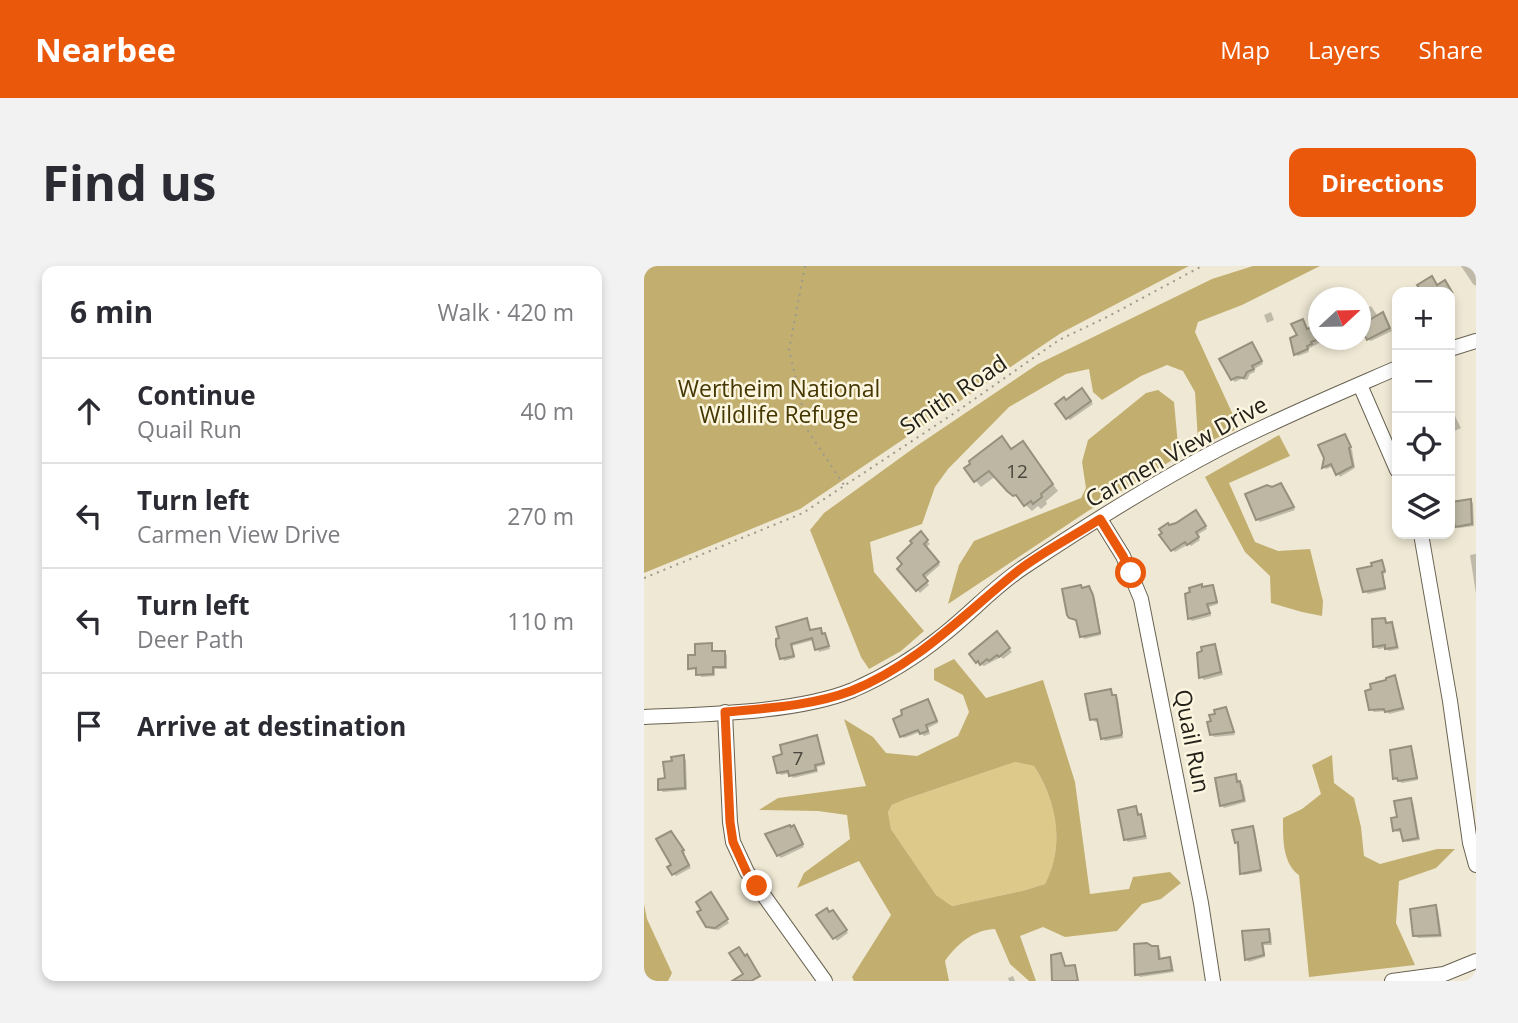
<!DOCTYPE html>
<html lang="en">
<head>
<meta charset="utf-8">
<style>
  :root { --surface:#fff; --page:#f2f2f3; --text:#2b2b33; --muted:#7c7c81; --line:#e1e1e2; --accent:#ea580c }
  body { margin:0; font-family:"Open Sans",sans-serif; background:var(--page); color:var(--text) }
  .controls { position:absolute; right:21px; top:21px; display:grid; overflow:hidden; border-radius:14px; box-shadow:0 4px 10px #0003 }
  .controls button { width:63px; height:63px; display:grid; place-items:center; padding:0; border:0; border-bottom:2px solid var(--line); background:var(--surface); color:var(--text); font:35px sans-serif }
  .compass { position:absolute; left:664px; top:21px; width:63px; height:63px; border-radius:50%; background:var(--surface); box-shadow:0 4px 10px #0003; rotate:68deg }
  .stop { position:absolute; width:21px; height:21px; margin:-16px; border:5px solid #ea580c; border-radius:50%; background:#fff }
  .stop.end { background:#ea580c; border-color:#fff; box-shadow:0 2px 7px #0008 }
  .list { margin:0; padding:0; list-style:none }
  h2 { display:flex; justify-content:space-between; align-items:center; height:91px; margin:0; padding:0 28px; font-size:30px }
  h2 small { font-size:23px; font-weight:400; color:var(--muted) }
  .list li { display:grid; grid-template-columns:46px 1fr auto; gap:21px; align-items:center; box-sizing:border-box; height:105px; padding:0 28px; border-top:2px solid var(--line) }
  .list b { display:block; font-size:26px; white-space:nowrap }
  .list p { margin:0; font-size:23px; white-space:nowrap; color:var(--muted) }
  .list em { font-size:23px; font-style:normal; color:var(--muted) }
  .icon { flex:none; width:38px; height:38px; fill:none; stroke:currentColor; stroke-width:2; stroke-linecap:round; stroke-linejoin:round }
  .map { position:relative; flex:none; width:832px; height:715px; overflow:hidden; border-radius:14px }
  header { display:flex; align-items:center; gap:42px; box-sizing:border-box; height:98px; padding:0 35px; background:var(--accent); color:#fff }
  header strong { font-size:33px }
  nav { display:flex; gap:38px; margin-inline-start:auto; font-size:24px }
  .intro { display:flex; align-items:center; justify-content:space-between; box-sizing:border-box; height:168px; padding:0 42px }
  h1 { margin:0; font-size:49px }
  .button { padding:18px 32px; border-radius:14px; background:var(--accent); color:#fff; font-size:24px; font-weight:700 }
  main { display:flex; gap:42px; padding:0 42px }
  aside { flex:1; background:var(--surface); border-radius:14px; box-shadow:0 4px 10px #0003 }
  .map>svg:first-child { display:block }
</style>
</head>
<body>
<header>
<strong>Nearbee</strong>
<nav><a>Map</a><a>Layers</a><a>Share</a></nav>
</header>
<div class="intro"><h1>Find us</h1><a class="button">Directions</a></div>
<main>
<aside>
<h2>6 min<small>Walk · 420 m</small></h2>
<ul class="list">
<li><svg class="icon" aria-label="ahead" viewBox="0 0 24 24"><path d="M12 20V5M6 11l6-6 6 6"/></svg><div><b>Continue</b><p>Quail Run</p></div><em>40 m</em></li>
<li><svg class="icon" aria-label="left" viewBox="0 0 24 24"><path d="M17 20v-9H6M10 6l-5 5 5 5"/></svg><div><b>Turn left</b><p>Carmen View Drive</p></div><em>270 m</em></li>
<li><svg class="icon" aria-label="left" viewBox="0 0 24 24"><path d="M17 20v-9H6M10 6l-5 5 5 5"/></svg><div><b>Turn left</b><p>Deer Path</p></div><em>110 m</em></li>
<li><svg class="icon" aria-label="arrive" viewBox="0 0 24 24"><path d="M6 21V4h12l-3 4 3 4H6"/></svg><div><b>Arrive at destination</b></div></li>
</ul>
</aside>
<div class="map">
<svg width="832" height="715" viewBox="0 0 832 715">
  <rect width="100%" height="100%" fill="#efe8d4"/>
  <path fill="#ddc98a" d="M371 496 390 500C413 537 421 578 401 618L378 625 308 640 292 629 247 563 244 546 248 539 262 533Z"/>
  <g fill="#c2af6f" fill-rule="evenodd">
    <polygon points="0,0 545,0 417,67 156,243 0,307"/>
    <polygon points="609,0 676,0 598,39 554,56 551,66 595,162 562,177 554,175 551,126 539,105 523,99 497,110 458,134 449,126 445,103 422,108 365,141 304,203 291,221 278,258 226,276 230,306 280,365 257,385 225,403 217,391 166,264 180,247 274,179 394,98 568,13"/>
    <polygon points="514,124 530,136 535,190 444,245 304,338 315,299 330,275 437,232 442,222 438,196 444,174 502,127"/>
    <polygon points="635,169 646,190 585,217 611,276 634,285 666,283 679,335 678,350 658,346 627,337 626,310 601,286 561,211"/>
    <path d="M310 393 342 432 399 414 431 516 446 628 485 623 489 611 526 606 537 617 517 633 498 638 473 665 421 671 399 661 376 670 392 715H385L366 698 351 663C329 664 313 678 301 695L305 715H210L208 711 247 649 215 595 153 622 160 607 206 573 203 549 174 545 115 544 134 532 222 520 200 453 229 471 242 487 273 490 314 470 325 446 319 429 290 414V403ZM371 496 390 500C413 536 421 579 401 618L378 625 308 640 292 629 247 563 244 546 248 539 262 533Z"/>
    <path d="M688 489 690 517 710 532 717 561 720 590 736 598 793 583H811L792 602 755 615 752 657 771 699 665 711 655 609C638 597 639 571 639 552L658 543 677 528 668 499Z"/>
    <polygon points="0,638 3,653 28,707 24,715 0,715"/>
  </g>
  <g fill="#0003">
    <polygon points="817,0 832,0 832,20 829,18"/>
    <polygon points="727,40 733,49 738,47 740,50 748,65 727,75 720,70 716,64 719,62 716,46"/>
    <polygon points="627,46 630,54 623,57 620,49"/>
    <polygon points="659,55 664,65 669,62 672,65 677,76 664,83 665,86 654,90 651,88"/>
    <polygon points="610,81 619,98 610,103 611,106 606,108 603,114 597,113 591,116 588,113"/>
    <polygon points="441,127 449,138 426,154 423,152 422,136"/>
    <polygon points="806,140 817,162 806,167"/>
    <polygon points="701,170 708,184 711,202 696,211 690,200 682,203 680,201 682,192"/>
    <polygon points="358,172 368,184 379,178 414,225 402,235 403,238 397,243 394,240 388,245 352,210 337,221 331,214"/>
    <polygon points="645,232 651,244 616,256 613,253"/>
    <polygon points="826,235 829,237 830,260 815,262 813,260"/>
    <polygon points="555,249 563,263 553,269 556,274 547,280 545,278 531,286 529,284 525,261"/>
    <polygon points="277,268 286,278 281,282 296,299 280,313 285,319 276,327 255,303"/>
    <polygon points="832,288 832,328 826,289"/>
    <polygon points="738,296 742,307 739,308 742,324 724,328 721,325 730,301"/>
    <polygon points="568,321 574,338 565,341 567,350 548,355 545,352"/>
    <polygon points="439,323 447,325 451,333 457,369 440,373 434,355 426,352"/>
    <polygon points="162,354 167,366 176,363 179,366 183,372 186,383 175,386 170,374 148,380 151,392 140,395 134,379"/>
    <polygon points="740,354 743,358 750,361 755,383 745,385 742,382 734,383 731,380"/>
    <polygon points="352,368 368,386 359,393 357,391 340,400 336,398 327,388"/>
    <polygon points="67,379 70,387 80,387 83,389 83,403 71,403 71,410 57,411 54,404 46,402 53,391"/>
    <polygon points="570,380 573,383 579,409 560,414 557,411"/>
    <polygon points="750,411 761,444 745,448 743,445 730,446 727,443 744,416"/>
    <polygon points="466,424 474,433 479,472 461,475 459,472 455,455 451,456 448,453"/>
    <polygon points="284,435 294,457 284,462 286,468 280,470 276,466 260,472 257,470"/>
    <polygon points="581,443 591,469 570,471 568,468"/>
    <polygon points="173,471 181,499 173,501 174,506 149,512 146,507 137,509 135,507"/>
    <polygon points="766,482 769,485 774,514 758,517 750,512"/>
    <polygon points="39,491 42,494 43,524 19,526 16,523"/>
    <polygon points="591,510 599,519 602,536 580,542 577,539"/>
    <polygon points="766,534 769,536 776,574 763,576 759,565 753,566 751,564"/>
    <polygon points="492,542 499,553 503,573 484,576 481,573"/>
    <polygon points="150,561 160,581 137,592 134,589"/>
    <polygon points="609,562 611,564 618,606 600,609 598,607 592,576"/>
    <polygon points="29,570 41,587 39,588 47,602 32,610 29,608"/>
    <polygon points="70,631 85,657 74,664 67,663 64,660"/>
    <polygon points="791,641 794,644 798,671 774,672 771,669"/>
    <polygon points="185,647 191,649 204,667 193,675 175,649"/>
    <polygon points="624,665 627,667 628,679 620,679 621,691 605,696 602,693"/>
    <polygon points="513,681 516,684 517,694 526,693 528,696 530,706 496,711 493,708 507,682"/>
    <polygon points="369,710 371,715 365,715 364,712"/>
  </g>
  <g fill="#bdb7a4" stroke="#96907d" stroke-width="2">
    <polygon points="788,10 793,19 801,14 808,26 778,26 773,19"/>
    <polygon points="739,46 746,62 723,74 721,70 717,72 717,59"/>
    <polygon points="659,53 663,63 670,60 675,73 667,76 668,78 663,80 664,83 650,89 646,72 653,69 647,58"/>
    <polygon points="608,76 618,95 608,100 610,103 603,106 600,112 593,111 587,114 575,93"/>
    <polygon points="438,122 447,135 422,153 411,138 420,131 422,134"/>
    <polygon points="701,168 707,181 705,182 709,200 692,209 687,198 678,202 680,192 674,179"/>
    <polygon points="358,170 367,183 379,175 409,218 397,228 398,231 389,238 387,235 380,240 372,229 369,230 363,225 345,205 330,216 320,202 326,198 325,195"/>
    <polygon points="637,217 650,241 612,254 601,228 623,219 628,221"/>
    <polygon points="827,233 828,258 811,261 807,236"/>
    <polygon points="552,244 562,260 552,266 555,271 543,279 541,276 527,285 515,269 518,267 515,263 524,257 525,259 532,257"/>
    <polygon points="277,265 284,274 280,278 295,296 279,309 284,315 272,325 253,303 258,298 253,292 268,277 266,275"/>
    <polygon points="738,294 741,305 738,306 741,322 719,326 713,303 728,300 727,297"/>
    <polygon points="558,318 558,321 569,319 573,336 563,338 566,347 544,353 541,328 546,326 545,322"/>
    <polygon points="437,319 438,322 445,320 449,329 456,367 436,371 432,354 425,352 423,349 418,323"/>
    <polygon points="163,352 166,364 177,362 178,368 181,367 185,380 171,384 168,372 147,378 150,390 136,393 132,379 132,373 135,372 132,361"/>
    <polygon points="741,352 742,357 748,356 753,381 741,383 741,379 729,381 728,353"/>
    <polygon points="353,365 366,382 355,391 353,389 345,395 343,393 336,399 334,395 332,397 325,388"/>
    <polygon points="68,377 68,385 81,385 81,401 69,401 69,408 52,409 52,402 44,403 44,389 51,389 51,378"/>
    <polygon points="571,378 577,406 555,412 553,387 558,385 557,381"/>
    <polygon points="751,409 759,442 741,446 740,443 725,444 721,425 727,423 726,418 742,414 742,412"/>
    <polygon points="467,423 468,429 472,429 478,467 477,469 457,473 453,453 446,454 441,428"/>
    <polygon points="284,433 293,455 282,459 284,465 276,468 274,464 256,471 249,453 258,449 257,444"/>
    <polygon points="582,441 590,466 566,469 563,456 567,455 565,449 571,448 570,444"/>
    <polygon points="173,469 180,497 171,499 172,504 145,510 144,505 133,507 129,491 138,488 136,479"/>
    <polygon points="767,480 773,512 754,515 753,512 749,513 746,484"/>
    <polygon points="40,489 41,522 14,524 14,513 21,512 19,496 28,495 27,491"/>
    <polygon points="592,508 593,516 596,515 600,534 576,540 571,512"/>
    <polygon points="767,532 774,572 759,575 756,563 749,565 747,552 753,551 750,535"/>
    <polygon points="492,540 494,549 497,548 501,570 480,574 474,544"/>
    <polygon points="146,559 147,561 150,559 159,578 133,590 121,568"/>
    <polygon points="609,560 617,604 596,608 594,576 591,577 588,564"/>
    <polygon points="27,565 40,584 38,585 45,599 28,609 23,601 27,599 12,573"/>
    <polygon points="67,626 84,653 71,662 62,661 53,646 57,644 52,636"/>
    <polygon points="792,639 796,669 769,670 766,643"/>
    <polygon points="183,642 185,646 189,644 203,664 189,673 172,649"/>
    <polygon points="625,663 626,676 618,677 620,689 601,694 598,665"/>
    <polygon points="503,677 508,680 514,680 515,693 526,691 528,704 491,709 490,678"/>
    <polygon points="95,681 101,690 103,688 116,710 107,715 88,715 99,708 85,687"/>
    <polygon points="417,687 421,700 431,699 434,715 408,715 407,689"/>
  </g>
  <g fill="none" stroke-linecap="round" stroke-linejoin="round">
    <g stroke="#686251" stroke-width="16">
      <g id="minor">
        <polyline points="806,83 832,75"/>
        <polyline points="716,119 753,204"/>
        <polyline points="456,253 479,290 497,333 557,637 569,715"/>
        <polyline points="777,268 806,435 826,577 832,599"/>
        <polyline points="81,446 86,556 89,576 103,606 181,715"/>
        <path d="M0 451C61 448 153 447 209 424 241 410 272 391 299 369 327 347 351 320 380 301 443 259 508 218 575 183 633 153 693 128 753 102"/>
        <polyline points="748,715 800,708 832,695"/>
      </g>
    </g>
    <g stroke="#9f9a8b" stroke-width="2" stroke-dasharray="2 5" stroke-linecap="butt">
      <polyline points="161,0 145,84 164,165 200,219"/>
      <polyline points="0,312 159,247 312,146 415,74 465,50 558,0"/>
    </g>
    <use href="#minor" stroke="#fff" stroke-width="14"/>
  </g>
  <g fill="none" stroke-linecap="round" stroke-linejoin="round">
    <path stroke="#ea580c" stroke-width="9" d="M113 620 103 607 89 576 86 556 81 446C123 442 167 440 207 425 273 399 321 347 375 304 400 285 430 270 456 253L479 290 487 307"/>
  </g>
  <g text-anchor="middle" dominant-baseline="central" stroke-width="5" stroke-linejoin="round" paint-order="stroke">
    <g font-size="19" fill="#4a463c">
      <text x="373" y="205">12</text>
      <text x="154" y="492">7</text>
    </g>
    <g font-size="23" fill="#453701" stroke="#fcf6e1">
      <text x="135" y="122">Wertheim National<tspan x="135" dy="26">Wildlife Refuge</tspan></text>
    </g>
    <g font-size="23" fill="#232119" stroke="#fcf6e1">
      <text transform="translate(309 128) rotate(-34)">Smith Road</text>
      <text transform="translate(532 185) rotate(-29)">Carmen View Drive</text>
      <text transform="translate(549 475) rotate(79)">Quail Run</text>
    </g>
  </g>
</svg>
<div class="controls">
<button>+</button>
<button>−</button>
<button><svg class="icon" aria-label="locate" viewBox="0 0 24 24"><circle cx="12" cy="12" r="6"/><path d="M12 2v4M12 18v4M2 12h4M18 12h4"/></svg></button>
<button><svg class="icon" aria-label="layers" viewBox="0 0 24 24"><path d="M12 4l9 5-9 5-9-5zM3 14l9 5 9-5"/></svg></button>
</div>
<svg class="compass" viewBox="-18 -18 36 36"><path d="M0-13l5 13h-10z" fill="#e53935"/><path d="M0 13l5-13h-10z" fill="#7c7c81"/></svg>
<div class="stop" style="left:487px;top:307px"></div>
<div class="stop end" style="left:113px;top:620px"></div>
</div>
</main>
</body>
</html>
